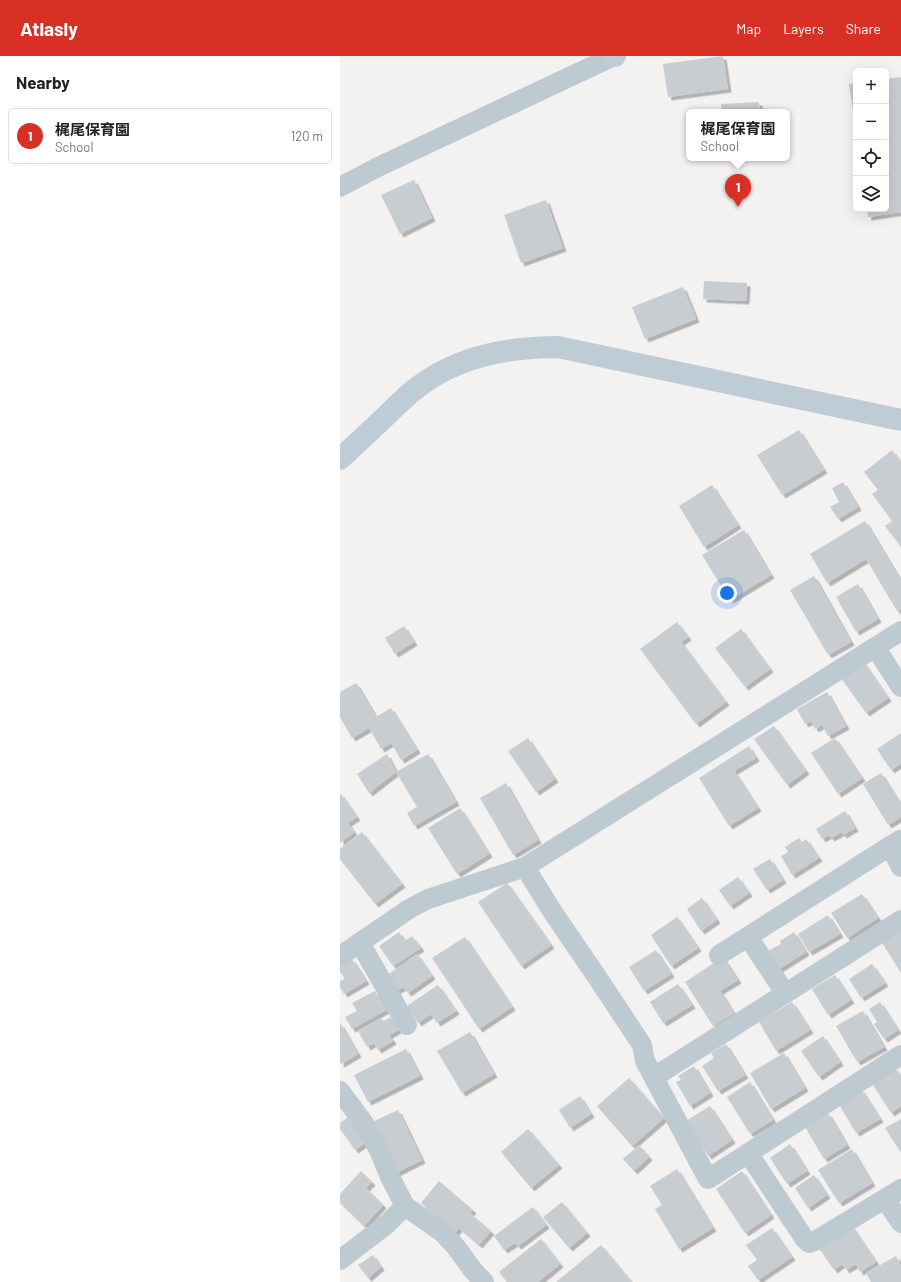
<!DOCTYPE html>
<html lang="en">
<head>
<meta charset="utf-8">
<style>
  :root { --surface:#fff; --page:#f2f2f2; --text:#222; --muted:#767676; --line:#e0e0e0; --accent:#d93025 }
  body { margin:0; font-family:Barlow,"Noto Sans JP",sans-serif; background:var(--page); color:var(--text) }
  .controls { position:absolute; right:12px; top:12px; display:grid; overflow:hidden; border-radius:6px; box-shadow:0 4px 16px #0002 }
  .controls button { width:36px; height:36px; display:grid; place-items:center; padding:0; border:0; border-bottom:1px solid var(--line); background:var(--surface); color:var(--text); font:20px sans-serif }
  .you { position:absolute; left:387px; top:537px; width:14px; height:14px; margin:-10px; border:3px solid #fff; border-radius:50%; background:#1a73e8; box-shadow:0 0 0 6px #1a73e833 }
  .badge { display:grid; place-items:center; width:26px; height:26px; border-radius:50%; background:var(--accent); color:#fff; font-size:13px; font-weight:700 }
  .pin { position:absolute; translate:-50% -33px; filter:drop-shadow(0 1px 2px #0008) }
  .pin::after { content:''; position:absolute; top:21px; width:14px; height:12px; background:inherit; clip-path:polygon(0 0,100% 0,50% 100%) }
  .popup { position:absolute; left:346px; top:53px; width:104px; height:52px; box-sizing:border-box; display:grid; place-content:center; border-radius:6px; background:var(--surface); filter:drop-shadow(0 1px 3px #0005); font-size:13px; white-space:nowrap; color:var(--muted) }
  .popup b { font-size:15px; color:var(--text) }
  .popup::after { content:''; position:absolute; left:50%; top:100%; margin-left:-8px; border:8px solid transparent; border-top-color:var(--surface) }
  .list { margin:0; padding:0; list-style:none }
  h2 { display:flex; justify-content:space-between; align-items:center; height:52px; margin:0; padding:0 16px; font-size:17px }
  h2 small { font-size:13px; font-weight:400; color:var(--muted) }
  .list li { display:grid; grid-template-columns:26px 1fr auto; gap:12px; align-items:center; box-sizing:border-box; height:56px; margin:0 8px 8px; padding:0 8px; border:1px solid var(--line); border-radius:6px }
  .list b { display:block; font-size:15px; white-space:nowrap }
  .list p { margin:0; font-size:13px; white-space:nowrap; color:var(--muted) }
  .list em { font-size:13px; font-style:normal; color:var(--muted) }
  .icon { flex:none; width:22px; height:22px; fill:none; stroke:currentColor; stroke-width:2; stroke-linecap:round; stroke-linejoin:round }
  .map { position:relative; flex:none; width:561px; height:1226px; overflow:hidden }
  header { display:flex; align-items:center; gap:24px; box-sizing:border-box; height:56px; padding:0 20px; background:var(--accent); color:#fff }
  header strong { font-size:19px }
  nav { display:flex; gap:22px; margin-inline-start:auto; font-size:14px }
  main { display:flex }
  aside { flex:1; background:var(--surface) }
  .map>svg:first-child { display:block }
</style>
</head>
<body>
<header>
<strong>Atlasly</strong>
<nav><a>Map</a><a>Layers</a><a>Share</a></nav>
</header>
<main>
<aside>
<h2>Nearby<small></small></h2>
<ul class="list">
<li><span class="badge">1</span><div><b>梶尾保育園</b><p>School</p></div><em>120 m</em></li>
</ul>
</aside>
<div class="map">
<svg width="561" height="1226" viewBox="0 0 561 1226">
  <defs>
    <filter id="shadow"><feDropShadow dx="3.5" dy="3.5" stdDeviation="0" flood-color="#0004"/></filter>
  </defs>
  <rect width="100%" height="100%" fill="#f4f1f1"/>
  <g fill="#c8cdd1" filter="url(#shadow)">
    <polygon points="383,0 388,33 328,41 323,8"/>
    <polygon points="561,21 561,156 528,161 527,153 546,153 546,23"/>
    <polygon points="516,27 516,69 515,69 509,28"/>
    <polygon points="419,46 420,56 382,56 381,48"/>
    <polygon points="74,124 92,162 60,178 41,139"/>
    <polygon points="206,144 223,192 181,207 164,159"/>
    <polygon points="364,225 407,227 406,245 363,243"/>
    <polygon points="343,231 356,263 305,283 292,251"/>
    <polygon points="459,374 484,414 442,439 417,399"/>
    <polygon points="552,394 561,406 561,491 545,470 552,465 532,438 538,434 524,416"/>
    <polygon points="503,426 518,451 498,463 490,451 499,446 492,432"/>
    <polygon points="372,429 398,469 364,491 339,450"/>
    <polygon points="525,465 561,525 561,553 557,555 526,503 487,527 470,498"/>
    <polygon points="404,474 431,519 390,544 362,499"/>
    <polygon points="474,520 511,586 488,599 450,534"/>
    <polygon points="518,528 538,563 516,576 496,541"/>
    <polygon points="337,566 348,581 341,586 386,646 356,668 300,593"/>
    <polygon points="64,570 74,586 55,598 45,582"/>
    <polygon points="401,573 430,613 405,631 375,592"/>
    <polygon points="522,604 548,642 526,657 499,619"/>
    <polygon points="16,627 36,661 51,652 77,694 61,704 51,687 41,693 29,672 12,682 0,661 0,636"/>
    <polygon points="487,636 506,670 488,680 482,669 475,673 471,665 465,668 457,653"/>
    <polygon points="434,670 466,715 447,729 414,683"/>
    <polygon points="561,677 561,707 551,714 537,693"/>
    <polygon points="188,682 215,723 196,736 168,695"/>
    <polygon points="495,682 522,722 498,738 471,697"/>
    <polygon points="409,690 416,702 394,715 418,752 389,770 359,722"/>
    <polygon points="47,698 56,716 29,737 17,718"/>
    <polygon points="88,698 116,746 74,770 67,757 77,751 56,716"/>
    <polygon points="541,717 561,749 561,761 548,769 523,728"/>
    <polygon points="166,727 198,784 173,799 140,742"/>
    <polygon points="0,737 17,761 8,767 14,776 0,787"/>
    <polygon points="120,752 149,798 117,818 88,772"/>
    <polygon points="505,755 515,772 503,779 502,776 491,782 489,779 482,783 476,773"/>
    <polygon points="22,776 62,828 35,848 0,803 0,793"/>
    <polygon points="459,782 462,786 466,783 479,802 452,819 441,800 448,796 445,791"/>
    <polygon points="430,803 443,824 427,834 413,813"/>
    <polygon points="398,821 409,837 390,850 379,834"/>
    <polygon points="167,827 211,889 181,910 138,846"/>
    <polygon points="522,838 538,862 507,882 491,857"/>
    <polygon points="362,842 377,864 361,875 347,853"/>
    <polygon points="488,859 500,878 469,896 458,878"/>
    <polygon points="337,861 358,892 331,910 311,879"/>
    <polygon points="561,873 561,917 541,885"/>
    <polygon points="59,876 65,885 72,880 81,892 53,910 39,890"/>
    <polygon points="454,876 466,896 439,913 428,895 441,888 440,885"/>
    <polygon points="125,881 172,951 139,973 92,902"/>
    <polygon points="316,894 331,918 304,935 289,911"/>
    <polygon points="77,898 92,920 68,937 63,931 56,935 46,920"/>
    <polygon points="383,901 398,924 380,935 394,957 373,970 345,926"/>
    <polygon points="12,903 26,925 4,938 0,931 0,925 5,923 0,916 0,910"/>
    <polygon points="532,908 545,927 521,942 509,923"/>
    <polygon points="495,919 511,944 488,959 472,933"/>
    <polygon points="338,928 352,949 323,967 310,946"/>
    <polygon points="98,929 116,955 97,967 91,958 78,967 67,950"/>
    <polygon points="35,935 46,954 12,973 5,961 17,955 12,947"/>
    <polygon points="452,946 470,974 436,995 419,966"/>
    <polygon points="540,946 558,974 544,983 534,968 537,966 529,953"/>
    <polygon points="523,955 544,991 517,1006 496,970"/>
    <polygon points="51,961 58,974 49,979 53,985 38,994 34,987 27,991 18,975 41,962 43,965"/>
    <polygon points="0,967 18,998 1,1008 0,1007"/>
    <polygon points="130,976 154,1018 122,1037 97,995"/>
    <polygon points="483,980 500,1006 479,1021 461,995"/>
    <polygon points="386,988 405,1019 378,1035 362,1010 374,1002 371,997"/>
    <polygon points="66,993 80,1020 28,1046 14,1019"/>
    <polygon points="444,997 465,1032 431,1053 410,1017"/>
    <polygon points="354,1010 370,1037 350,1050 336,1026 341,1024 338,1020"/>
    <polygon points="554,1011 561,1021 561,1050 551,1057 531,1026"/>
    <polygon points="289,1022 324,1062 292,1090 257,1050"/>
    <polygon points="410,1026 433,1064 410,1078 387,1041"/>
    <polygon points="521,1033 540,1063 516,1077 498,1047"/>
    <polygon points="240,1040 251,1058 230,1072 219,1054"/>
    <polygon points="370,1050 392,1084 368,1100 346,1065"/>
    <polygon points="58,1054 82,1104 56,1117 32,1066"/>
    <polygon points="488,1057 507,1089 484,1103 465,1071"/>
    <polygon points="11,1059 29,1084 15,1094 0,1073 0,1067"/>
    <polygon points="561,1063 561,1097 545,1072"/>
    <polygon points="188,1073 219,1109 191,1132 161,1096"/>
    <polygon points="450,1088 467,1115 447,1128 430,1102"/>
    <polygon points="299,1089 309,1101 294,1115 283,1103"/>
    <polygon points="512,1093 532,1127 499,1147 478,1114"/>
    <polygon points="337,1113 373,1172 339,1193 315,1153 322,1149 310,1130"/>
    <polygon points="21,1115 32,1126 26,1132 43,1149 24,1170 0,1147 0,1138"/>
    <polygon points="402,1115 431,1159 405,1177 376,1133"/>
    <polygon points="474,1119 487,1139 468,1152 455,1132"/>
    <polygon points="99,1125 133,1154 130,1157 151,1175 139,1189 119,1172 115,1177 81,1147"/>
    <polygon points="222,1146 247,1177 229,1192 203,1161"/>
    <polygon points="193,1151 206,1169 178,1190 175,1187 164,1194 154,1180"/>
    <polygon points="511,1169 536,1206 520,1216 516,1208 506,1214 502,1208 494,1214 478,1191"/>
    <polygon points="432,1172 452,1201 418,1224 408,1210 417,1204 406,1189"/>
    <polygon points="201,1183 220,1208 198,1226 167,1226 159,1216"/>
    <polygon points="261,1189 292,1226 216,1226"/>
    <polygon points="33,1199 41,1211 28,1222 18,1209"/>
    <polygon points="556,1200 561,1210 561,1226 531,1226 526,1217"/>
  </g>
  <g fill="none" stroke-linecap="round" stroke-linejoin="round">
    <g stroke="#becad1" stroke-width="20">
      <polyline points="0,131 38,111 274,0"/>
      <polyline points="535,591 561,631"/>
      <polyline points="560,784 550,790 561,811"/>
      <polyline points="185,811 212,855 257,921 302,989 305,1005 368,1123 561,999"/>
      <polyline points="408,881 445,937"/>
      <polyline points="20,887 67,969"/>
      <polyline points="379,899 550,790"/>
      <polyline points="0,900 69,853 88,843 185,811 561,575"/>
      <polyline points="314,1021 561,864"/>
      <polyline points="0,1035 23,1066 39,1094 50,1121 65,1150 102,1176 116,1191 132,1213 144,1226"/>
      <polyline points="408,1097 464,1182 469,1187 475,1185 561,1133"/>
      <polyline points="545,1143 561,1167"/>
      <polyline points="0,1204 47,1168 65,1150"/>
    </g>
    <g stroke="#beccd6" stroke-width="22">
      <polyline points="274,0 275,0"/>
      <path d="M0 403C18 386 36 370 53 353 61 346 69 337 78 331 118 300 169 291 218 291L561 364"/>
    </g>
  </g>
</svg>
<div class="controls">
<button>+</button>
<button>−</button>
<button><svg class="icon" aria-label="locate" viewBox="0 0 24 24"><circle cx="12" cy="12" r="6"/><path d="M12 2v4M12 18v4M2 12h4M18 12h4"/></svg></button>
<button><svg class="icon" aria-label="layers" viewBox="0 0 24 24"><path d="M12 4l9 5-9 5-9-5zM3 14l9 5 9-5"/></svg></button>
</div>
<div class="you"></div>
<div class="pin badge" style="left:398px;top:151px">1</div>
<div class="popup"><b>梶尾保育園</b>School</div>
</div>
</main>
</body>
</html>
